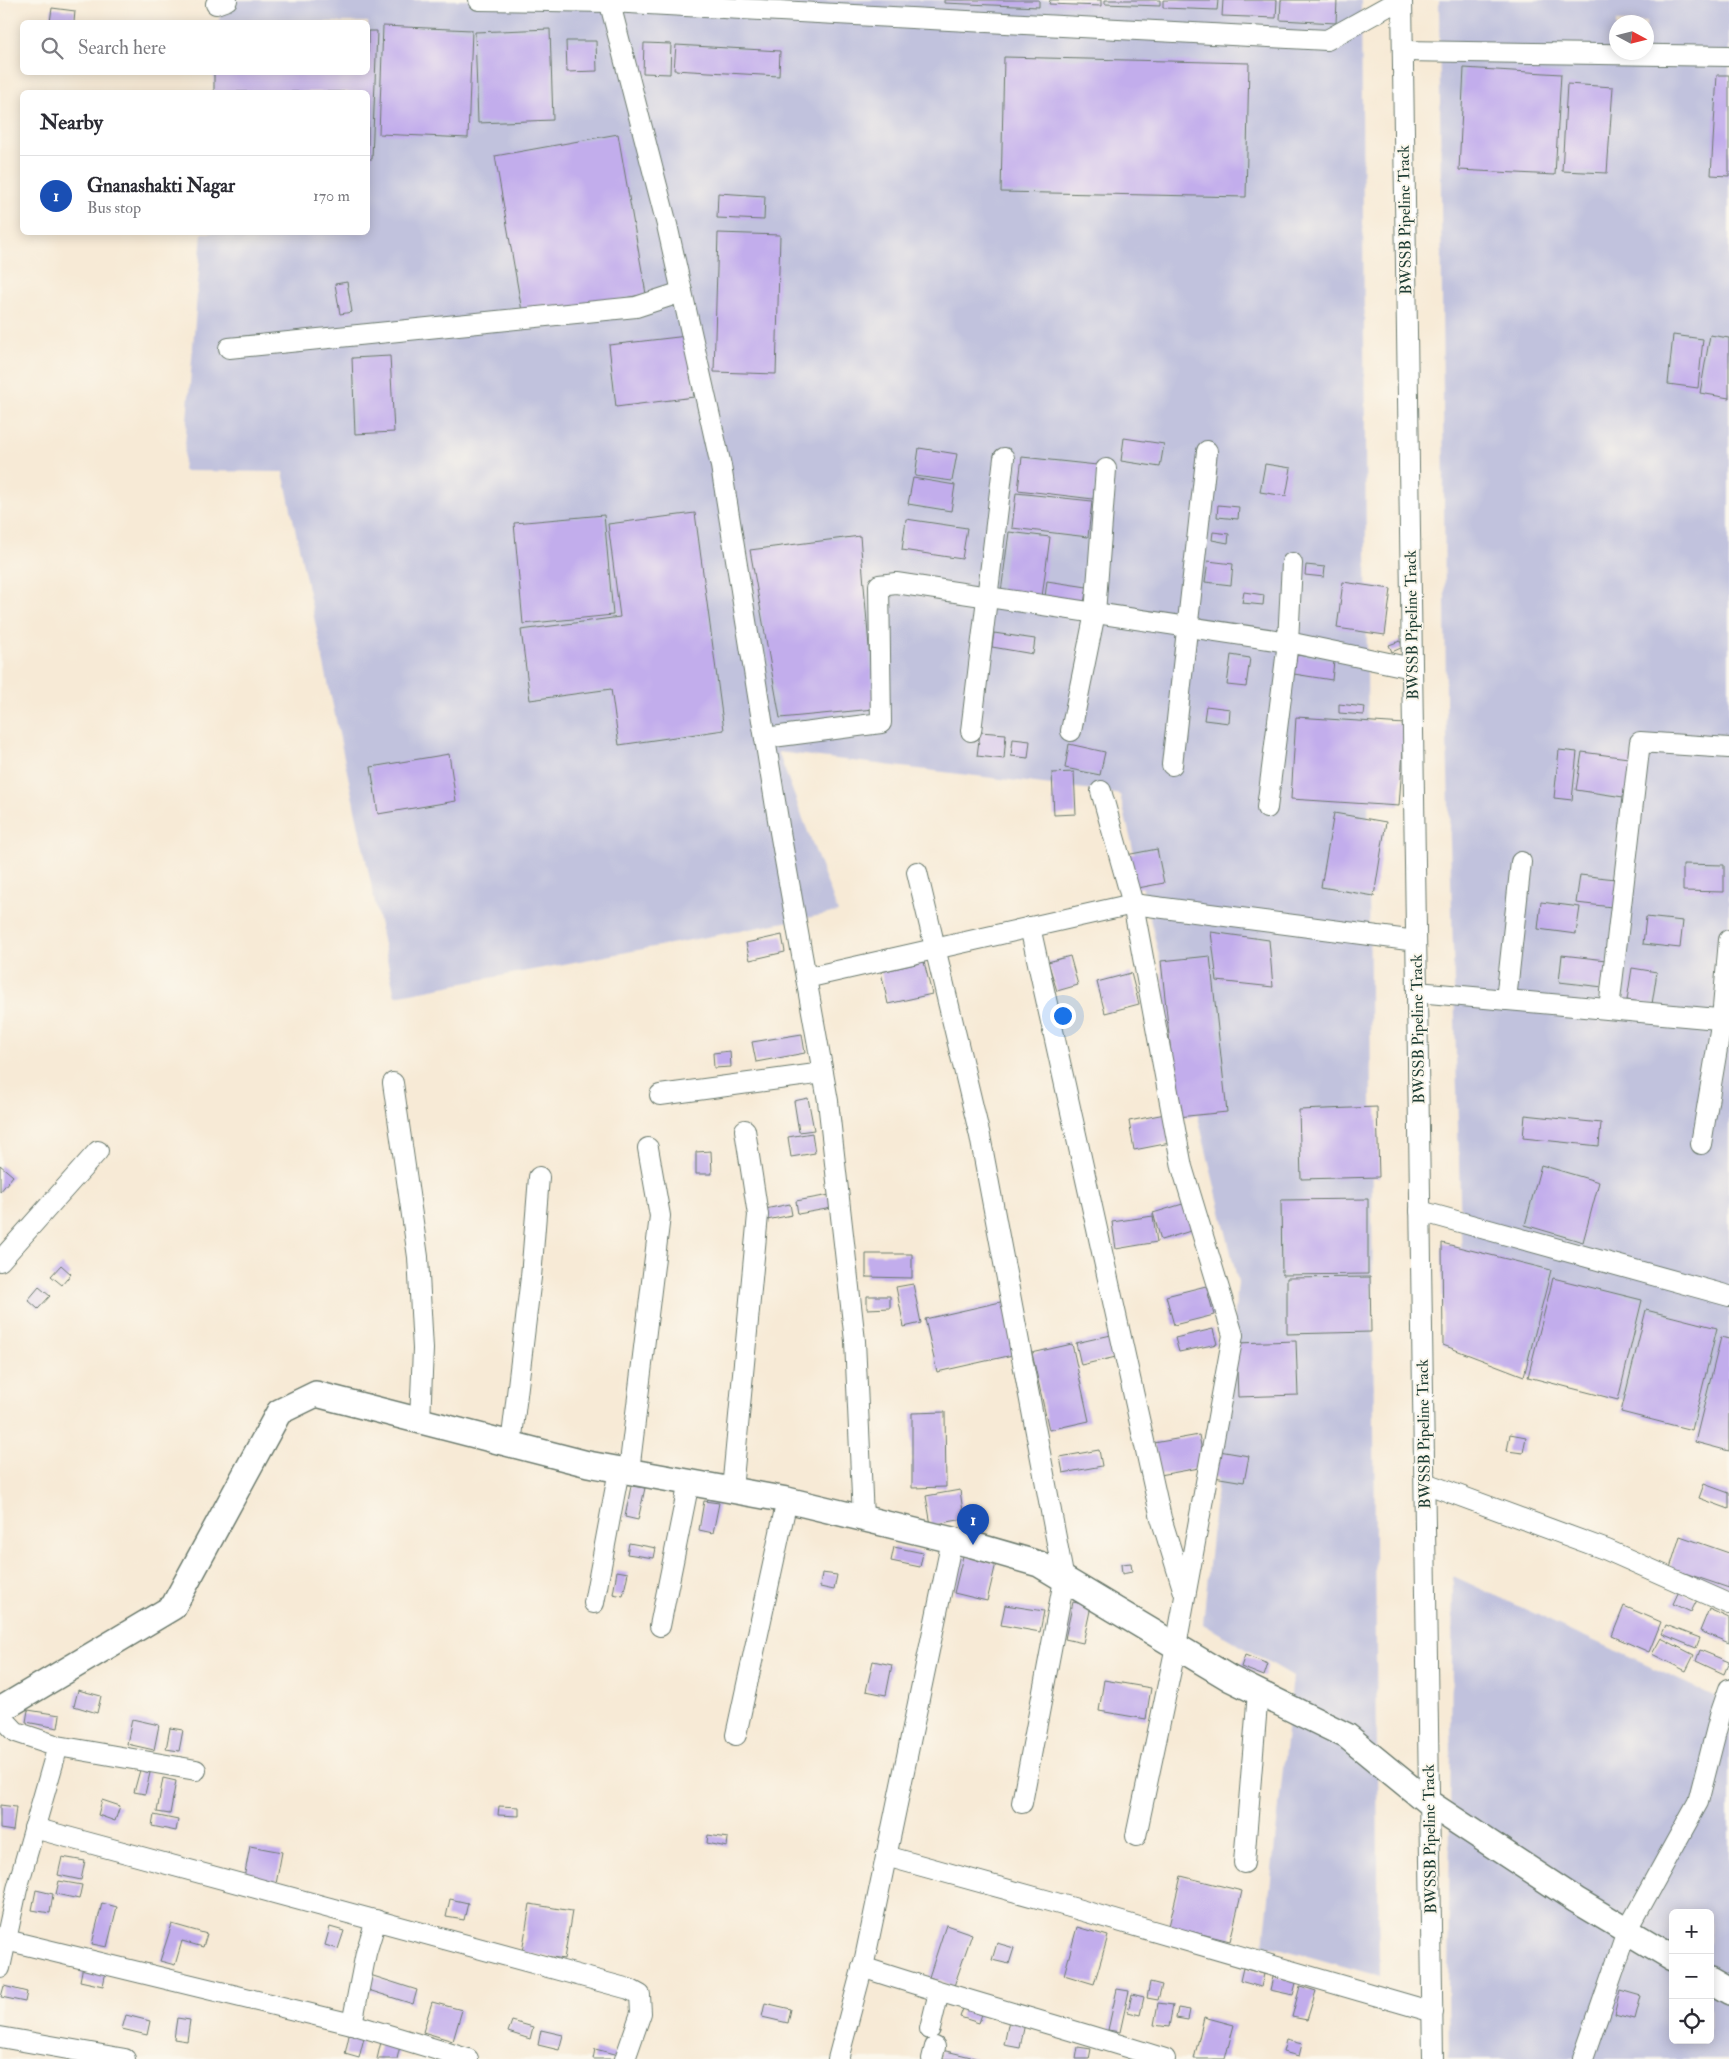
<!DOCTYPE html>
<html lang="en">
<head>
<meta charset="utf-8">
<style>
  :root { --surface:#fff; --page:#f2f2f3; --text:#2b2b33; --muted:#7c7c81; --line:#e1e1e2; --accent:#111827 }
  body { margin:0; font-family:"IM FELL Double Pica",serif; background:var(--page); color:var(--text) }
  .controls { position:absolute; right:15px; bottom:15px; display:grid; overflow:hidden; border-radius:8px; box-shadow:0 2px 12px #0003 }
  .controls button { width:45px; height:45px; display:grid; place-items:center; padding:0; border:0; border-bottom:1px solid var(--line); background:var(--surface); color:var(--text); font:25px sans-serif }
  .compass { position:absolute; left:1609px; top:15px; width:45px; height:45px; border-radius:50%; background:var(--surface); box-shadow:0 2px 12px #0003; rotate:97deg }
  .you { position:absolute; left:1062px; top:1015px; width:18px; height:18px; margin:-12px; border:4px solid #fff; border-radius:50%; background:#1a73e8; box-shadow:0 0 0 8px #1a73e833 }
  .badge { display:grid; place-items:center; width:32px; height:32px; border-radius:50%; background:var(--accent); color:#fff; font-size:16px; font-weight:700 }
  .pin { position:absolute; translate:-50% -41px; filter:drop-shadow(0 1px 2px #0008) }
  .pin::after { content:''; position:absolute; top:26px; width:18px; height:15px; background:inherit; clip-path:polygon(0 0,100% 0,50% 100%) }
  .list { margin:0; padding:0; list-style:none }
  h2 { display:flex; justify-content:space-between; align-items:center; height:65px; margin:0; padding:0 20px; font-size:21px }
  h2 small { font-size:16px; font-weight:400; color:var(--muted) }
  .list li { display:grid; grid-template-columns:32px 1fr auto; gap:15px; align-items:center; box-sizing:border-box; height:80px; padding:0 20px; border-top:1px solid var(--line) }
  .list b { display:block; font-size:19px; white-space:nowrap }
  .list p { margin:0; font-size:16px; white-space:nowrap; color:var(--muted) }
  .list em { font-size:16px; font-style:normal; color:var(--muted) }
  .icon { flex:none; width:28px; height:28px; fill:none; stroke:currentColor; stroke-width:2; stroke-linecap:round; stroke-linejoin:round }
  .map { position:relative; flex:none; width:1729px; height:2059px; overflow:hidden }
  .search { position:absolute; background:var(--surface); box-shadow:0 2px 12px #0003; left:20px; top:20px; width:350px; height:55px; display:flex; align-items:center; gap:12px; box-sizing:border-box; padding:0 18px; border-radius:8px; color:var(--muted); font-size:19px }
  .panel { position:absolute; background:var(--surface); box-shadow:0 2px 12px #0003; left:20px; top:90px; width:350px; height:145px; border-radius:8px }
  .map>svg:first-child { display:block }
</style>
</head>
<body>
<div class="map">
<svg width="1729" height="2059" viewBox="0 0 1729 2059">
  <rect width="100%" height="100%" fill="#fbf7ec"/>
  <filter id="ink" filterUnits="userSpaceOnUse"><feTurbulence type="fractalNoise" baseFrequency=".02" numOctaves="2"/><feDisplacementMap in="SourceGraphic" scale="10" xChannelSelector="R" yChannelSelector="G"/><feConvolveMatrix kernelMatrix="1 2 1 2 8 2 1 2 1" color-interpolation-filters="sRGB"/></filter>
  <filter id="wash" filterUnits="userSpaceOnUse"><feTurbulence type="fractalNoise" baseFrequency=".0096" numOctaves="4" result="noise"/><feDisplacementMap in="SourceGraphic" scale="20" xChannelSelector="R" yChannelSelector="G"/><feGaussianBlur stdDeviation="1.12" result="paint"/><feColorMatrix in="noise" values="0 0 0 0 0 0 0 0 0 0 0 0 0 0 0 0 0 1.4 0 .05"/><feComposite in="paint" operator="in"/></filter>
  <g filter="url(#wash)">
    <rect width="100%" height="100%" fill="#f7ead6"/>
    <g fill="#c1c2dd" fill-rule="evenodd">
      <polygon points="221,0 1361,0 1379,1976 1264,1944 1293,1676 1203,1624 1238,1282 1120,795 1101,791 778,752 838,912 395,996 283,472 183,471 202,233 368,232 368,92 213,92 215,73 368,72 368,22 219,22"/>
      <path d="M1439 0H1729V1441L1464 1339 1446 701ZM1616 22H1646V52H1616Z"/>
      <path d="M1453 1576 1729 1703V2059H1449L1448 1985ZM1673 1913H1710V2040H1673Z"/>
    </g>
    <g id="blocks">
      <g fill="#c2adec">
        <polygon points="944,0 1039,0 1039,7 944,3"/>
        <polygon points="1050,0 1101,0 1101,6 1049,4"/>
        <polygon points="1105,0 1160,0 1160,6 1105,4"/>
        <polygon points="1163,0 1218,0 1217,10 1163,8"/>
        <polygon points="1223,0 1277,0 1276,18 1222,16"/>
        <polygon points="1281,0 1337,0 1336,23 1280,20"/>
        <polygon points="52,8 75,11 74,22 50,22"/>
        <polygon points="383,26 472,30 468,138 379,134"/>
        <polygon points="550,29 553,120 478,123 475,32"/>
        <polygon points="368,31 377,31 372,159 368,159 368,92 214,92 214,72 368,72"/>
        <polygon points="566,41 596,41 597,71 567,72"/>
        <polygon points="644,43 671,44 670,74 643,73"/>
        <polygon points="676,45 780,51 779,76 674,70"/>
        <polygon points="1004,57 1249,63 1246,197 1001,192"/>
        <polygon points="1464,68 1561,74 1555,175 1459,170"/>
        <polygon points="1717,75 1729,75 1729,176 1711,175"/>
        <polygon points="1567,84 1613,87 1607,173 1562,171"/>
        <polygon points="618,134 646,294 523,317 495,156"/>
        <polygon points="718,193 765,196 764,220 717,218"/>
        <polygon points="718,233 780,235 776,374 714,372"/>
        <polygon points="347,282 352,312 340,314 335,284"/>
        <polygon points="1673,335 1703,339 1698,388 1668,384"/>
        <polygon points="1710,335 1729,338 1729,398 1700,393"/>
        <polygon points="687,336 694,397 616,407 609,345"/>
        <polygon points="390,356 394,432 355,434 352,358"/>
        <polygon points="1124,438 1164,444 1160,467 1121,461"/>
        <polygon points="919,448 957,454 952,481 915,476"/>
        <polygon points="1022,457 1097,465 1093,499 1018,490"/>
        <polygon points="1265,464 1291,468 1286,496 1260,492"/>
        <polygon points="913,478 955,485 951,511 908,504"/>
        <polygon points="1016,493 1092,501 1088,537 1012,528"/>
        <polygon points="1218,505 1239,507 1238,519 1217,517"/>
        <polygon points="695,513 724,730 619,745 611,689 530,700 521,630 620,617 608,524"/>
        <polygon points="604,515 613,615 523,624 514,523"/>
        <polygon points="906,519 967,528 962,559 902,550"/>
        <polygon points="1009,532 1050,537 1042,597 1001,592"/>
        <polygon points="1213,532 1229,534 1228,543 1212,540"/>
        <polygon points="860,536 874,709 780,718 750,550"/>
        <polygon points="1208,561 1233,564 1231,585 1205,582"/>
        <polygon points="1306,565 1325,567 1324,577 1305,575"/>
        <polygon points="1047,581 1087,587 1084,603 1045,597"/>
        <polygon points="1343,582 1391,589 1385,635 1337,628"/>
        <polygon points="1244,592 1264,595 1263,605 1242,603"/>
        <polygon points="994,633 1035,639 1033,654 992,647"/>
        <polygon points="1400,641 1403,647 1392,652 1389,645"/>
        <polygon points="1231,655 1250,658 1246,687 1227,685"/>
        <polygon points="1297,655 1334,661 1332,680 1294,674"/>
        <polygon points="1339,704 1365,707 1364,715 1339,713"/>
        <polygon points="1206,706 1230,709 1229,723 1204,720"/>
        <polygon points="1296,717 1405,724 1399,806 1291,799"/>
        <polygon points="980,732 1006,734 1004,759 977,756"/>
        <polygon points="1013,739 1030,741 1028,758 1011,756"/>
        <polygon points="1069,744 1105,752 1100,775 1065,768"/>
        <polygon points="1559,750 1577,752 1572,800 1554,798"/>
        <polygon points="1582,752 1636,759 1630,798 1576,790"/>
        <polygon points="449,754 456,801 378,814 371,767"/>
        <polygon points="1074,772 1076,814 1054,815 1052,773"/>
        <polygon points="1334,813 1386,822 1374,896 1321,887"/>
        <polygon points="1157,849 1164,883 1133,889 1126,855"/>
        <polygon points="1683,864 1724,865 1724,892 1683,891"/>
        <polygon points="1580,875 1624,880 1621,908 1576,903"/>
        <polygon points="1541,902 1580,907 1576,934 1538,929"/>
        <polygon points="1646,917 1683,921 1680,948 1643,944"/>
        <polygon points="1211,932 1269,940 1273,987 1217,981"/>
        <polygon points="782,935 785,952 750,960 746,943"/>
        <polygon points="1562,955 1606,960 1603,987 1559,982"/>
        <polygon points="1070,956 1078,985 1057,991 1048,962"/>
        <polygon points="1210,956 1227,1112 1178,1117 1161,961"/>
        <polygon points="924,962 932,994 888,1004 881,972"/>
        <polygon points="1632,968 1657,972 1652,1004 1627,1000"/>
        <polygon points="1131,973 1139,1004 1105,1013 1097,982"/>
        <polygon points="802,1034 805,1053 756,1062 752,1042"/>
        <polygon points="730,1051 731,1067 714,1068 713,1053"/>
        <polygon points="808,1098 814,1130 799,1132 794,1101"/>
        <polygon points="1377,1107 1379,1177 1301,1179 1299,1110"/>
        <polygon points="1165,1114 1170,1143 1134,1150 1129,1121"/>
        <polygon points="1525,1115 1601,1123 1599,1146 1523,1138"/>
        <polygon points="812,1133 815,1153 791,1157 788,1137"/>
        <polygon points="711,1151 712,1174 696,1174 696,1152"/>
        <polygon points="0,1165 13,1176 0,1192"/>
        <polygon points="1541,1165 1599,1182 1583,1242 1525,1225"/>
        <polygon points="830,1195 832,1208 798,1214 796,1201"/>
        <polygon points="1368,1199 1368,1274 1282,1275 1281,1200"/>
        <polygon points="1186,1203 1194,1230 1161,1240 1153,1213"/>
        <polygon points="790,1204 792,1215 767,1220 765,1209"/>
        <polygon points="1153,1216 1157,1242 1116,1249 1112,1222"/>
        <polygon points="1442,1243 1551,1270 1524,1376 1443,1345"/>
        <polygon points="866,1254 912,1254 912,1278 866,1277"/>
        <polygon points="61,1265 71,1274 62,1285 51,1276"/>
        <polygon points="1370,1277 1371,1332 1287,1334 1287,1278"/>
        <polygon points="1553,1278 1642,1300 1618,1400 1528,1377"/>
        <polygon points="913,1284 921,1323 904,1327 896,1287"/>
        <polygon points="1206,1286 1214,1315 1174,1325 1166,1296"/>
        <polygon points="39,1287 50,1296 38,1309 28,1300"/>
        <polygon points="867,1296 890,1296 890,1308 867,1309"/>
        <polygon points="1005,1301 1017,1354 937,1372 925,1319"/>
        <polygon points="1646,1310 1717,1328 1692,1430 1621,1412"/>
        <polygon points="1213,1329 1217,1344 1179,1352 1175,1338"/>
        <polygon points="1111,1335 1116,1357 1081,1365 1076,1343"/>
        <polygon points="1721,1337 1729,1339 1729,1451 1695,1442"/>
        <polygon points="1296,1341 1298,1395 1238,1397 1236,1343"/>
        <polygon points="1072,1344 1089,1421 1049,1430 1032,1353"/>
        <polygon points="945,1412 946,1487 912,1488 912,1413"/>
        <polygon points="1510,1434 1526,1437 1523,1453 1507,1451"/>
        <polygon points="1199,1435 1205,1467 1160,1475 1154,1443"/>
        <polygon points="1099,1450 1102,1466 1063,1473 1060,1457"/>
        <polygon points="1219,1451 1249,1456 1244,1482 1214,1477"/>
        <polygon points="1704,1484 1729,1493 1729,1509 1699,1498"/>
        <polygon points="631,1486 645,1488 638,1520 625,1517"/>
        <polygon points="960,1490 964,1519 931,1525 926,1496"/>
        <polygon points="704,1501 719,1503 713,1533 699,1530"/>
        <polygon points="1680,1536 1729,1553 1729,1588 1670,1568"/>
        <polygon points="629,1543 656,1548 654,1558 627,1554"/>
        <polygon points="894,1547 923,1553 920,1567 891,1561"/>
        <polygon points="963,1556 996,1563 987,1601 954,1593"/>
        <polygon points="1131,1563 1132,1572 1122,1574 1121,1564"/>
        <polygon points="617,1571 628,1573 623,1596 613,1594"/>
        <polygon points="822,1573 837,1575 834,1590 820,1587"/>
        <polygon points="1679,1591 1697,1600 1691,1612 1673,1604"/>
        <polygon points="1073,1602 1091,1606 1083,1643 1065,1639"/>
        <polygon points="1005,1605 1044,1611 1040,1632 1001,1625"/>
        <polygon points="1624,1606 1661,1622 1649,1652 1612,1636"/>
        <polygon points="1709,1609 1729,1618 1729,1643 1700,1631"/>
        <polygon points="1666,1625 1700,1638 1696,1648 1662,1634"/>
        <polygon points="1661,1638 1694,1655 1686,1671 1652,1654"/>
        <polygon points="1700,1650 1729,1662 1724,1674 1696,1661"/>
        <polygon points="1245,1655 1268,1664 1264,1676 1241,1667"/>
        <polygon points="873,1661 892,1665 886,1695 866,1691"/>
        <polygon points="1104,1680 1151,1688 1146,1719 1099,1711"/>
        <polygon points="78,1690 101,1696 97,1713 74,1706"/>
        <polygon points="28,1710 60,1715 58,1728 26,1722"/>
        <polygon points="132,1719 159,1725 154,1750 127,1744"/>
        <polygon points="170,1728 183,1730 179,1751 166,1749"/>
        <polygon points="140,1770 150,1773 145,1794 134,1792"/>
        <polygon points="163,1778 176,1781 170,1814 157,1812"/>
        <polygon points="102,1800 120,1806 115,1821 98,1815"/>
        <polygon points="0,1805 16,1807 13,1831 0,1829"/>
        <polygon points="499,1806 519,1807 519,1816 498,1815"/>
        <polygon points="154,1815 178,1820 176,1831 152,1826"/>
        <polygon points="708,1835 728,1838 727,1847 707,1843"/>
        <polygon points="250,1846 282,1852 276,1884 244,1878"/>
        <polygon points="62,1857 85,1861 81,1880 58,1875"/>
        <polygon points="1181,1876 1242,1891 1230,1941 1169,1926"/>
        <polygon points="59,1881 82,1885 79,1899 56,1894"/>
        <polygon points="36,1890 53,1894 50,1913 32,1910"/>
        <polygon points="450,1899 468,1903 464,1920 446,1917"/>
        <polygon points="102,1903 117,1907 107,1947 92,1944"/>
        <polygon points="530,1904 572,1911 564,1959 522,1952"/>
        <polygon points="172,1924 207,1934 203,1947 182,1941 175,1965 160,1961"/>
        <polygon points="946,1925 972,1934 954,1986 929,1977"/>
        <polygon points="330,1927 344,1931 338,1949 325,1945"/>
        <polygon points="1077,1927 1108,1936 1094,1984 1064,1975"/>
        <polygon points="997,1943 1014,1948 1009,1964 992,1960"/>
        <polygon points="83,1966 106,1971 103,1986 80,1981"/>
        <polygon points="1243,1968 1264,1974 1261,1987 1240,1981"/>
        <polygon points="367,1974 417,1990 413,2004 362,1988"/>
        <polygon points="1273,1977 1296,1983 1293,1995 1270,1990"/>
        <polygon points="1150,1982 1162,1985 1158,2000 1147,1998"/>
        <polygon points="4,1986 27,1992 25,2002 1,1997"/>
        <polygon points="1300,1986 1316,1991 1307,2020 1292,2017"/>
        <polygon points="1117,1989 1129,1991 1120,2032 1108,2030"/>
        <polygon points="1620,1990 1641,1996 1635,2019 1614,2014"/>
        <polygon points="1132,1994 1144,1997 1140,2015 1128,2012"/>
        <polygon points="432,2002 462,2010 453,2041 423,2032"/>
        <polygon points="765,2003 791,2009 788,2023 762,2017"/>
        <polygon points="965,2003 984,2008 979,2023 960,2017"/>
        <polygon points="1158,2003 1173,2005 1169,2027 1154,2025"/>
        <polygon points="1178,2008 1190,2010 1188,2020 1176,2018"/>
        <polygon points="126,2015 150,2021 147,2035 122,2029"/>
        <polygon points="1204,2017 1234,2025 1225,2059 1194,2059"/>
        <polygon points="177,2018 190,2020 187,2041 174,2039"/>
        <polygon points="1009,2020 1025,2023 1020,2048 1004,2045"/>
        <polygon points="512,2021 533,2027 530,2039 508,2032"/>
        <polygon points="541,2030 563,2035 559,2050 538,2045"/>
        <polygon points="350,2031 365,2034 359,2058 345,2054"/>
        <polygon points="1286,2040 1302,2044 1299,2056 1283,2052"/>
        <polygon points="381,2042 400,2046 397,2059 377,2059"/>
        <polygon points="1078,2047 1091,2049 1089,2059 1076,2059"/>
        <polygon points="595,2049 619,2055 618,2059 593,2059"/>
        <polygon points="942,2050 975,2058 975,2059 940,2059"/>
      </g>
    </g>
  </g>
  <g filter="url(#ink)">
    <use href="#blocks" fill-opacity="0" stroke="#6b7a6d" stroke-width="1"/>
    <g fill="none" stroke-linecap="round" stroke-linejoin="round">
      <g stroke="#6b7a6d" stroke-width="22">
        <g id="minor">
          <polyline points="479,0 610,2 1327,40 1399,0"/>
          <polyline points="609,0 667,225 721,466 780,832 828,1101 855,1341 863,1518"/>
          <polyline points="1402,0 1433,2059"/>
          <polyline points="216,4 227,0"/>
          <polyline points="1403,51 1729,56"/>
          <polyline points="229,348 636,307 682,292"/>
          <polyline points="971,731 1004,458"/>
          <polyline points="1071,731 1095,613 1106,469"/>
          <polyline points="765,738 881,723 879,585 896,583 1288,642 1412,668"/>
          <polyline points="1172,765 1207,451"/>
          <polyline points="1101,791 1133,904 1182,1167 1233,1335 1176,1646 1136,1836"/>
          <polyline points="1267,808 1288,642 1292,563"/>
          <polyline points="917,872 980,1136 1064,1580 1022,1803"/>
          <polyline points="1030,927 1161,1518 1184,1592"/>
          <polyline points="806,978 1133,904 1416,941"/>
          <polyline points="1417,992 1729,1020"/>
          <polyline points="1506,1000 1521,862"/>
          <polyline points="1609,1009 1640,742 1729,748"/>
          <polyline points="393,1083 418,1257 423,1349 420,1421"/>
          <polyline points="660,1095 823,1073"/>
          <polyline points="1701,1144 1722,1019 1729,940"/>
          <polyline points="1420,1211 1729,1296"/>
          <polyline points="0,1261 98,1151"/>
          <polyline points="511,1445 531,1277 539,1177"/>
          <polyline points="629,1471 660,1216 648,1148"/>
          <polyline points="1425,1483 1607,1550 1729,1604"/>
          <polyline points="732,1490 758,1215 745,1130"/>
          <polyline points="594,1603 619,1470"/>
          <polyline points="660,1626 689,1482"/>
          <polyline points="0,1715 16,1732 58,1746 196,1770"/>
          <polyline points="736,1735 787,1500"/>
          <polyline points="34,1828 629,1989 640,1995 641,2013 625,2059"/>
          <polyline points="886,1856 1049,1901 1433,2012"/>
          <polyline points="1244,1863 1258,1692"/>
          <polyline points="6,1940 352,2024 468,2059"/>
          <path d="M862 1967C962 2000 1065 2027 1165 2059"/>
          <polyline points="0,1968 17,1889 58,1746"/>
          <polyline points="352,2024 366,1953 376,1920"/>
          <polyline points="930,2029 939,1992"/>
          <polyline points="0,2037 125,2059"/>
          <polyline points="838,2059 865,1958 952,1540"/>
          <polyline points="932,2059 935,2047"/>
          <polyline points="1583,2059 1627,1931 1698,1802 1721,1712 1729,1689"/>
        </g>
      </g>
      <g stroke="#6b7a6d" stroke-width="28">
        <g id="tertiary">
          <polyline points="0,1710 173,1607 279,1412 316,1394 588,1464 787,1500 973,1545 1039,1564 1231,1679 1347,1736 1429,1803 1576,1900 1673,1958"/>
          <polyline points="1710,1981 1729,1992"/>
        </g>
      </g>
      <use href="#minor" stroke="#fff" stroke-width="20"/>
      <use href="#tertiary" stroke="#fff" stroke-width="25"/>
    </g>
  </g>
  <g text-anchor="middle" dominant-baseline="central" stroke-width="4" stroke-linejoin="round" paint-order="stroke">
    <g font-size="16" fill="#1f3d34" stroke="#fbf7ec">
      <text transform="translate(1405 220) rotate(-91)">BWSSB Pipeline Track</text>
      <text transform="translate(1412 625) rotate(-91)">BWSSB Pipeline Track</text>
      <text transform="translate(1418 1029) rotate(-91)">BWSSB Pipeline Track</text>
      <text transform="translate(1424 1434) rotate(-91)">BWSSB Pipeline Track</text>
      <text transform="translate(1430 1839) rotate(-91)">BWSSB Pipeline Track</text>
    </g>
  </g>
</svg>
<div class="controls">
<button>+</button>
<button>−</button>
<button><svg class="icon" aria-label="locate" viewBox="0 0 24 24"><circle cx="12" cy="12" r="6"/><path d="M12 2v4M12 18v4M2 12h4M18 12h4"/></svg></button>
</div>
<svg class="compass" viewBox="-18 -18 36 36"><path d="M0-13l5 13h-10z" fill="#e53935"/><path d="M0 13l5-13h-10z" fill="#7c7c81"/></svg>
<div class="you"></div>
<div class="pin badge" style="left:973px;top:1545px;background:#1a4fb4">1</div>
<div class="search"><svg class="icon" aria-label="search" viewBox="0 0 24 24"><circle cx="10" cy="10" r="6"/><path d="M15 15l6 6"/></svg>Search here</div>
<section class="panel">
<h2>Nearby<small></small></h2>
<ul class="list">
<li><span class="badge" style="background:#1a4fb4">1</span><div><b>Gnanashakti Nagar</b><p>Bus stop</p></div><em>170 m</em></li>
</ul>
</section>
</div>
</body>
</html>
